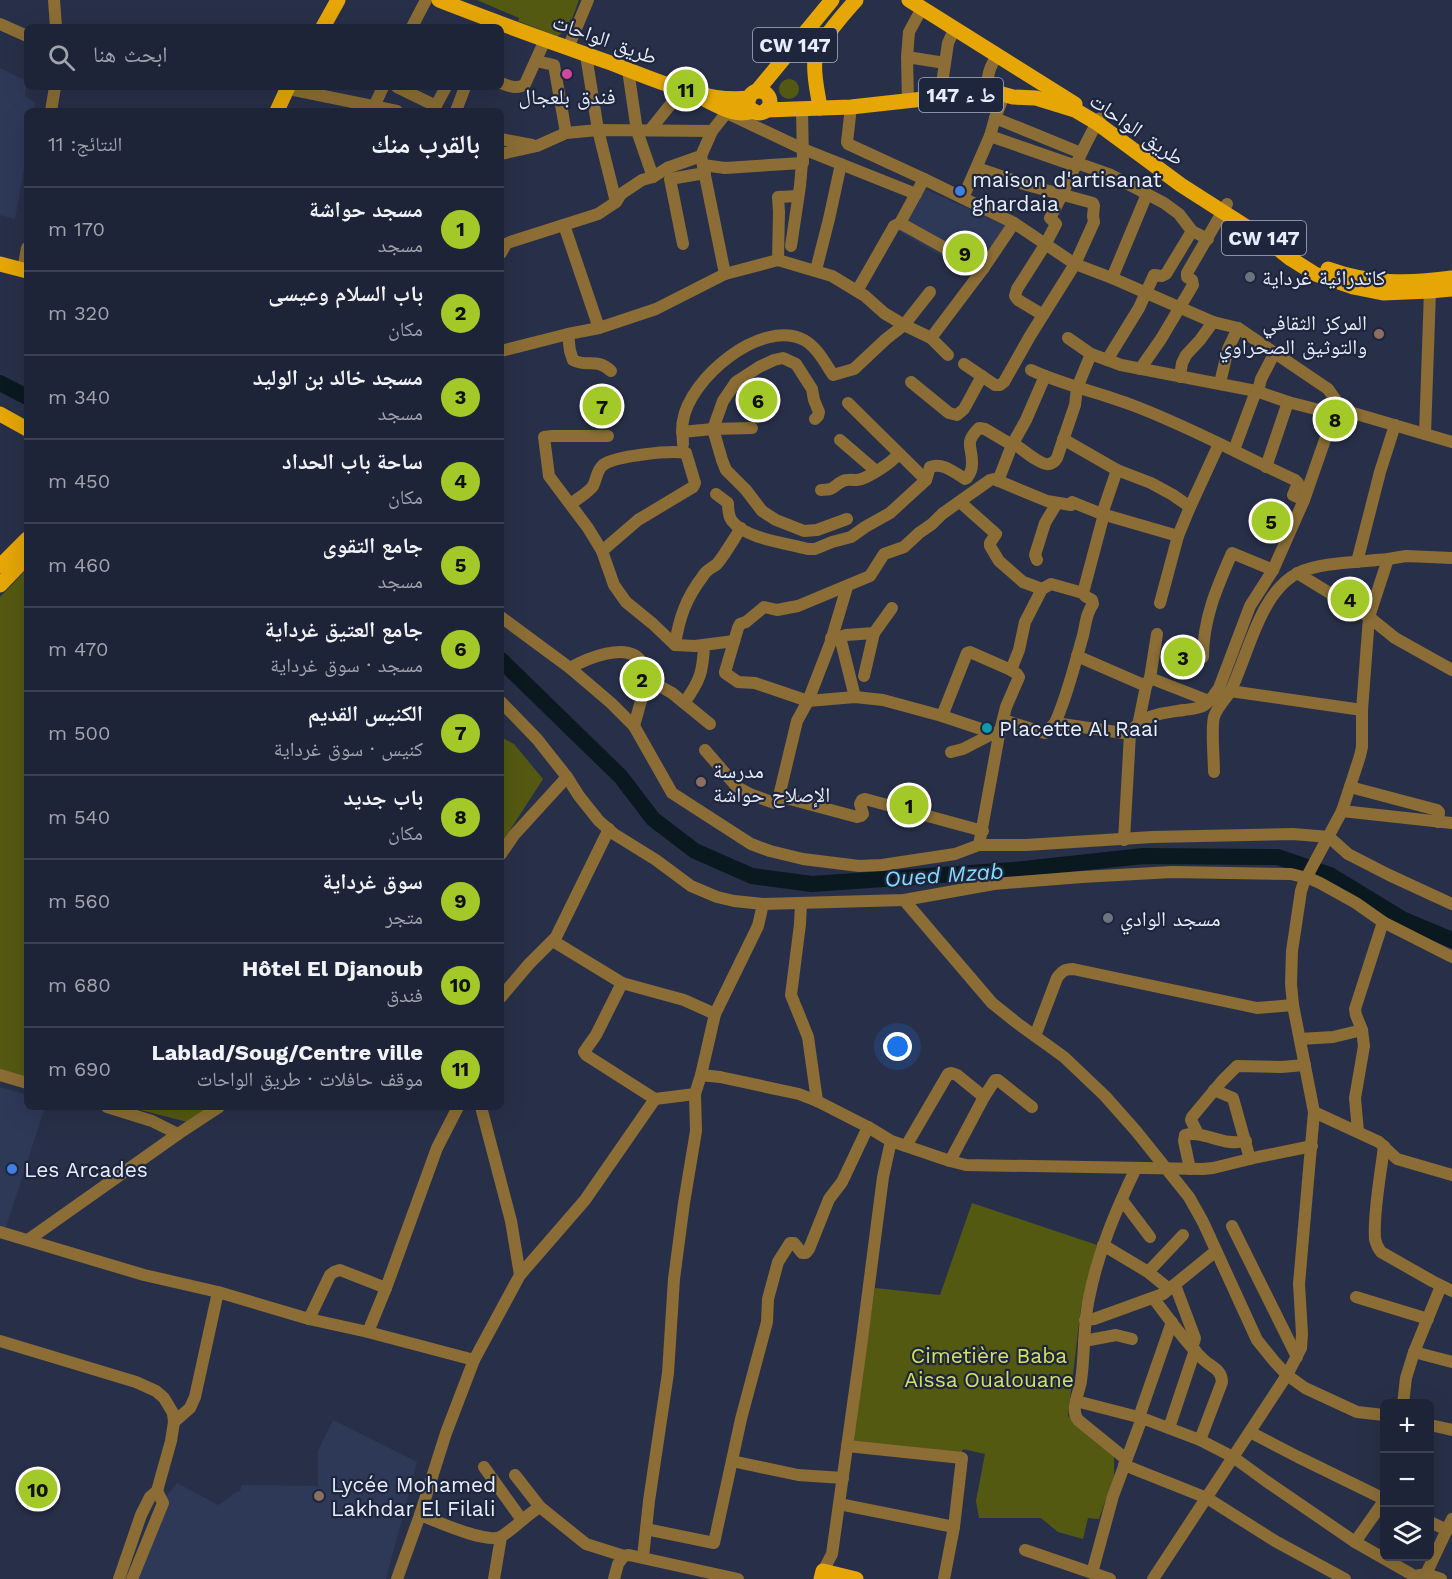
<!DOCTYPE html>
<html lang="ar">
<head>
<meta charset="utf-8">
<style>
  :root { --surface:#1e2437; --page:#2b3042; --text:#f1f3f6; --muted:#a1a4ad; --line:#3c4152; --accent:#a2c928 }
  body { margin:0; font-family:"Work Sans","Noto Naskh Arabic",sans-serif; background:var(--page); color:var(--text); direction:rtl }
  .controls { position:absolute; right:18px; bottom:18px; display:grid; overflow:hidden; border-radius:9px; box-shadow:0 6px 24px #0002 }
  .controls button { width:54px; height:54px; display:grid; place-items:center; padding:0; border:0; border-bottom:2px solid var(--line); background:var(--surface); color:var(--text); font:30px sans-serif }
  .you { position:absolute; left:898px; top:1047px; width:21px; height:21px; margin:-15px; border:4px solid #fff; border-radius:50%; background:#1a73e8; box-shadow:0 0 0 9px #1a73e833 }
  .badge { display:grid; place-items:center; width:39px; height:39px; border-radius:50%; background:var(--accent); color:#111; font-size:20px; font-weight:700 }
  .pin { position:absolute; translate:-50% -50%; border:3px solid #fff; box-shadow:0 2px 6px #0006 }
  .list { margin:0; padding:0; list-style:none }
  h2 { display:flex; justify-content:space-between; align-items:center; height:78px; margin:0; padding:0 24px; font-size:26px }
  h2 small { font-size:20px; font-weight:400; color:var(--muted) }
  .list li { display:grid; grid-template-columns:39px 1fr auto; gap:18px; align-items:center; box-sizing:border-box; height:84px; padding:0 24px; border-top:2px solid var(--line) }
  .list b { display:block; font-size:22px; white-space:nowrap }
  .list p { margin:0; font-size:20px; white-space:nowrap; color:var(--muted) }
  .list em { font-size:20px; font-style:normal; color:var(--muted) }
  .icon { flex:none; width:33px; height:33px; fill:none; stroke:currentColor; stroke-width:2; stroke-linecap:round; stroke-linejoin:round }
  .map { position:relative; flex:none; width:1452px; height:1579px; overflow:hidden; direction:ltr }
  .search { position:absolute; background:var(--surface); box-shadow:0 6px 24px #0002; left:24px; top:24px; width:480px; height:66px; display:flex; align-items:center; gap:15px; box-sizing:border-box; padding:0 21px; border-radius:9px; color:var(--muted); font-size:22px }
  .panel { position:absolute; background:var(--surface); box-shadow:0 6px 24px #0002; left:24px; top:108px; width:480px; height:1002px; border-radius:9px; direction:rtl }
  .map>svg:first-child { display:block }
</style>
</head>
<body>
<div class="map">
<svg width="1452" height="1579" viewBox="0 0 1452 1579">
  <rect width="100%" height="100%" fill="#283049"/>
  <g fill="#2e3958">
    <polygon points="0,68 27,81 25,96 35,103 34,111 27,111 27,151 15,219 0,215"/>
    <polygon points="920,187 1011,228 976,276 897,230"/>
    <polygon points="0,1087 27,1095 27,1107 45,1107 4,1233 0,1232"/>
    <polygon points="333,1420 417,1462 386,1579 127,1579 163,1500 177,1483 218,1505 225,1501 234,1493 240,1491 242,1485 318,1486 318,1451"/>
  </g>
  <g fill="#545912">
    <path d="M477 0H579C574 12 570 32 557 36L518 21 519 18Z"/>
    <circle cx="789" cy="89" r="10"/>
    <polygon points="27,569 27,1080 0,1073 0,597"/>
    <polygon points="501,737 514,744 543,779 501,844"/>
    <polygon points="129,1107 209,1107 187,1122"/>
    <polygon points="972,1203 1100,1246 1081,1306 1068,1416 1114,1451 1114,1476 1099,1519 1088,1518 1083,1539 1058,1532 1041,1518 979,1518 976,1501 985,1454 963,1449 961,1455 851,1446 875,1288 940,1295"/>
  </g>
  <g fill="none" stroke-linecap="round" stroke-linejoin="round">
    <g stroke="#09191f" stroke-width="16">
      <polyline points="0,383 27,397"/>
      <polyline points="501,660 621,777 653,819 695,851 752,876 812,884 1013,870 1143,856 1278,857 1330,875 1404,920 1452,940"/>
    </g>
    <g stroke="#8b6d35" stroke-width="12">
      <polyline points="54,0 56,27"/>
      <polyline points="0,24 27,36"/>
      <polyline points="412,27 426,0"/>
      <polyline points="568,48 588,0"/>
      <polyline points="586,55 598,130 616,202"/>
      <polyline points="907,57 945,63"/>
      <polyline points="536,61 554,65 566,133"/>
      <polyline points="628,70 637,131 653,177"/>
      <path d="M501 83C509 86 517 90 525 84L545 40"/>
      <polyline points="397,87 436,106"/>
      <polyline points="294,90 397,111"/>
      <path d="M987 92C987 77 989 66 998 55"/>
      <polyline points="940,97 948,43 955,28"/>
      <polyline points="908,101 907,57 909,32 922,8"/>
      <polyline points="851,107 847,142 848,144 924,179"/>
      <polyline points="51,111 55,87"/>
      <polyline points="372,111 383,87"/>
      <polyline points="433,111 446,87"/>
      <polyline points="456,111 465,87"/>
      <polyline points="727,113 803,149 916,194"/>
      <polyline points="995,118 1081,153"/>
      <polyline points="650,130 683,89"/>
      <polyline points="990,136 1076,166"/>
      <polyline points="501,139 532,145"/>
      <polyline points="501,154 537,146 566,133 598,130 712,131"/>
      <polyline points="701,156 725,274"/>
      <polyline points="1077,163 1111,175 1164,203 1179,214 1192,231 1208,239"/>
      <polyline points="703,165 725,168 802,163"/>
      <polyline points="963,198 990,136 995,118 1004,95"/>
      <polyline points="900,223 983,269"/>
      <polyline points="564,225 599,328"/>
      <polyline points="683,244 670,179 705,173"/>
      <polyline points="791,246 800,186 802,163 803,163 802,109"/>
      <polyline points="501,253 506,244 510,242 598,214 616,202 621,194 642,180 653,177 667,168 701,156 712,131 728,111"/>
      <polyline points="778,260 779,212 778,197 798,196"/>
      <polyline points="23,270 27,248"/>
      <polyline points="816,270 829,219 841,164"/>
      <polyline points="1112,278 1147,194"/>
      <polyline points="857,291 893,228 894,226 900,223 924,179 1014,223 1075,264 1112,278 1213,322 1238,328 1328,389 1335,399 1336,408 1452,442"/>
      <path d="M1043 315 1018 300 1015 296 1017 289 1045 245 1055 226 1056 224 1050 218C1068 186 1080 150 1100 118"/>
      <path d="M568 334 570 351 573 360C588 368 596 357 611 371"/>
      <polyline points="931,338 983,269 1014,223"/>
      <polyline points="1068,338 1091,354 1121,365 1256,391 1288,402 1335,414"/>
      <polyline points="501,351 568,334 599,328 656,309 725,274 778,260 832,276 865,296 884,313 904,325 931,338 948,355"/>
      <polyline points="1107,360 1139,308 1154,275 1162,276 1166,274 1192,231"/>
      <polyline points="964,364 995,385 1000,385 1004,382 1030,336 1075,264 1094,222 1093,216 1094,206 1093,203 1027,185 977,168"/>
      <polyline points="1140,369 1161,339 1193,285 1192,280 1187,277 1187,273 1227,204"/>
      <path d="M1031 370C1063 385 1098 392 1132 405 1188 426 1241 455 1295 480L1298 483 1293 495 1304 500"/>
      <polyline points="1180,377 1182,363 1186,355 1200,340 1213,322"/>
      <polyline points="911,382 949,413 957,415 964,409 982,376"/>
      <polyline points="1220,383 1228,349 1238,328"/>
      <polyline points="1258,391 1261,379 1274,354"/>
      <polyline points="848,403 926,480"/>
      <polyline points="815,419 818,416 819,412 814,400 812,389 796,364 783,358 774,360 759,367 736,382 723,401 713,429 722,460 726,470 746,490 762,511 776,520 804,531 817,530 847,519"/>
      <polyline points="682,432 713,429 752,428"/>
      <polyline points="1425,434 1430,291 1428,282"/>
      <polyline points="608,436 552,436 544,437 549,476 588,528 602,551 614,585 626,602 653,624 675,645 695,646 734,641"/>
      <polyline points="1063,439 1117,470 1151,483 1173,495 1190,507"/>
      <polyline points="840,440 876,471"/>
      <path d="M1013 443C1021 448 1041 466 1049 464 1054 463 1055 461 1057 458L1075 405 1077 388 1091 354"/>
      <path d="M683 444C683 436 681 428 683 421 689 379 761 318 804 340 817 347 825 363 833 375L854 369 886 339 904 325 930 292"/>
      <polyline points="1234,450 1256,391"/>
      <polyline points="1266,467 1288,402"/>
      <polyline points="998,481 1012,445 1026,420 1045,376"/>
      <path d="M821 490C836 490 832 486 843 481 847 479 853 480 857 480 867 479 893 462 898 454"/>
      <path d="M716 494 728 503C728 509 729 517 732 521 746 539 787 543 808 549H815L832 542 851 537 865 527 890 513 926 480 930 467C942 462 954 472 965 479L967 478C970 474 972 470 972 464 973 447 963 444 979 428L985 429 1012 445"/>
      <polyline points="960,502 996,534 990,543 990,546 999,561 1023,582 1042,589"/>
      <path d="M571 504C578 498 588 493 593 486 597 479 596 471 603 465 614 456 671 450 686 453L695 483 693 487 638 520 602 551"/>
      <polyline points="1102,514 1117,470"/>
      <polyline points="1037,560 1035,555 1045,523 1057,503"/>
      <polyline points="1357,562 1380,472 1395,425"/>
      <polyline points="1297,573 1369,617 1395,638 1452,670"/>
      <polyline points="1083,593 1104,514"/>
      <polyline points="1160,603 1178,536 1190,507 1219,444"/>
      <polyline points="501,617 570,668 611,703 634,726 672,793 751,844 770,851 803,859 859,866 882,865 955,854 979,845 1026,845 1152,837 1293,834 1329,837 1348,854 1389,875 1452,904"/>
      <polyline points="840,637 846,635 874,633 892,608"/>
      <polyline points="831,638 840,637 855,697"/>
      <path d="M675 645C679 618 686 598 703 576 706 570 712 568 717 564 726 553 733 540 741 528"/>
      <polyline points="1077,656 1146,686"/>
      <path d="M1203 657C1203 619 1217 587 1232 553L1273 570"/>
      <path d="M570 668C586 659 627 641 641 661 644 665 645 673 647 679L672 693 710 724"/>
      <polyline points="864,676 874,633"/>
      <polyline points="1150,678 1209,701"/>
      <polyline points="1230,691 1362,710"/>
      <polyline points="501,702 537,739 567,777 579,796 599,821 614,834 656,860 691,886 717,897 734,901 763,904 904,900 994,884 1082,877 1172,872 1291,874 1311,879 1320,883 1356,903 1383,922 1452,957"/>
      <path d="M684 703C700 681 703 672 704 645"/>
      <polyline points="942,716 967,653 970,652 1011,670"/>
      <polyline points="1003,720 1045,733 1055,723 1130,734"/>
      <polyline points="634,726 647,679"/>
      <polyline points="1138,726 1146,686 1150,678 1157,634"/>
      <polyline points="999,735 942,716 883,700 855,697 808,701 755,683 738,682 725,673 725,672 738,628 740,624 746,622 764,607 777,610 798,606 870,576 884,554 904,547 919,533 932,524 942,514 990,480 994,479 1047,501 1071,505 1072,502 1102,514 1178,536"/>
      <polyline points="705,750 737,787 750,794 774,803 782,798 786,798 857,817 861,816 863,814 860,804 862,800 865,799 983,831"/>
      <polyline points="951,752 963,749 994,733"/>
      <path d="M1214 772C1214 759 1211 728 1214 717 1217 707 1226 699 1231 690 1248 655 1260 592 1298 573 1320 562 1362 562 1388 559"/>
      <polyline points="1350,787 1437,810 1439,812 1438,822"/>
      <polyline points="780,792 797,721 808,701 830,644 847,587"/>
      <polyline points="1342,811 1452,823"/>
      <path d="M1124 840 1130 734C1141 714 1164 713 1184 710 1190 709 1197 709 1203 706 1210 702 1214 695 1219 688L1250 606 1273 570 1304 500 1336 408"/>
      <path d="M979 845 999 735 1006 707 1019 677 1017 674 1011 670 1019 650 1025 622 1042 589 1051 584 1083 593 1085 596 1092 600 1093 604C1085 615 1086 626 1082 639 1074 667 1067 697 1055 723"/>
      <polyline points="501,854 514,835 567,777"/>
      <polyline points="904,900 992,1003 1017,1023 1064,1057 1105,1096 1136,1131 1189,1197 1203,1222 1257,1340 1274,1361 1287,1375 1305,1388 1357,1412 1384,1415"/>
      <polyline points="801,903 800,924 791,995 808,1037 817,1101"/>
      <polyline points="553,941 622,983 684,1000 715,1014"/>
      <polyline points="622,983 596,1035 584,1052 586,1055 655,1099 695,1094 701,1075 720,1077 799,1094 817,1101 868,1127 891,1141 950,1161 966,1165 1203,1169 1213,1168 1258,1157 1312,1146"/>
      <polyline points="501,997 529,964 556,937 609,829"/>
      <path d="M1035 1036 1057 978C1062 971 1065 969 1073 969L1257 1008 1293 1005"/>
      <polyline points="1300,1039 1333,1037 1362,1030"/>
      <polyline points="0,1075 27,1083"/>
      <polyline points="701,1075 715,1014 758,926 763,904"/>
      <polyline points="1214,1090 1233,1098 1250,1159"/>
      <polyline points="1314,1112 1379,1142 1397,1159 1452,1175"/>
      <polyline points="1358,1132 1355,1098 1364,1046 1362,1030 1356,1015 1355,1009 1383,922"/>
      <polyline points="178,1134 219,1107"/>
      <polyline points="1198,1134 1191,1120 1192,1117 1222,1081 1237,1066 1281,1067 1305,1065"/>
      <polyline points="906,1146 948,1074 951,1073 957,1075 984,1097"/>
      <path d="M1384 1146C1381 1173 1373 1212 1375 1239 1376 1244 1378 1248 1381 1252L1432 1281 1452 1291"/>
      <polyline points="950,1161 984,1097 995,1080 998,1080 1032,1107"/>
      <path d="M1190 1169 1184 1141 1185 1135C1205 1130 1222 1147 1246 1141"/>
      <polyline points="1122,1200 1150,1237"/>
      <polyline points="1232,1226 1297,1357"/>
      <polyline points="0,1232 144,1275 218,1292 309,1319 368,1332 474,1360 446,1433 420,1515 397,1579"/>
      <polyline points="28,1240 178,1134 152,1121 107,1107"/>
      <polyline points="1103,1245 1148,1272 1169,1289"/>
      <polyline points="1148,1272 1183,1235"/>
      <polyline points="520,1275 585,1200 655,1099"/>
      <polyline points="1175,1285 1195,1338 1194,1342 1191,1345"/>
      <polyline points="1356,1297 1428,1319"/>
      <path d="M1153 1298C1170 1319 1185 1343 1205 1361 1212 1367 1222 1370 1222 1382L1200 1440"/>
      <polyline points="309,1319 330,1275 334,1272 340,1270 386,1288"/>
      <polyline points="1085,1320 1094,1319 1163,1294 1216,1251"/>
      <polyline points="368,1332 386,1288 437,1148 458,1107"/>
      <polyline points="0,1341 136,1382 156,1391 164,1398 173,1413 174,1422 171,1441 157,1491 150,1497 141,1515 119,1579"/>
      <polyline points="1084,1341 1116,1335 1132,1339"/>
      <polyline points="1414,1352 1452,1362"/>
      <polyline points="474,1360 520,1275 511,1221 481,1107"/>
      <polyline points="1076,1401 1142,1418"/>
      <polyline points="1403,1404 1406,1378 1414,1352 1441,1286"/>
      <polyline points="1139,1417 1172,1322"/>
      <polyline points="174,1422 190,1408 195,1397 218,1292"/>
      <polyline points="1430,1425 1452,1430"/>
      <polyline points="1169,1428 1195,1350"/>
      <polyline points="1250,1432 1298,1457 1384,1499"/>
      <polyline points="847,1446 962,1458 954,1527 944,1579"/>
      <path d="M1126 1459 1078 1420C1070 1410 1079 1393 1081 1381 1085 1353 1083 1325 1089 1298 1098 1252 1116 1210 1136 1168"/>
      <polyline points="732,1461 798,1475 843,1478"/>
      <polyline points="1124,1465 1207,1498 1275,1541 1345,1579"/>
      <polyline points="484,1467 522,1520"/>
      <polyline points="515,1475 540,1507"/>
      <polyline points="839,1504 954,1527"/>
      <path d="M420 1515C436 1521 488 1545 502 1536 515 1528 526 1515 540 1507L586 1544 624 1556"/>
      <polyline points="1430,1522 1447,1530"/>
      <polyline points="646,1529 714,1543 741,1419 767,1322 768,1299 778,1262 790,1243 794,1243 802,1253 806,1253 809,1249 829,1199 842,1182 868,1127"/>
      <polyline points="1355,1542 1384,1501"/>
      <polyline points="1025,1550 1110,1579"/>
      <polyline points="643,1557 649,1501 668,1373 674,1279 684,1203 696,1131 695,1094"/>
      <polyline points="823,1571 832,1554 861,1347 883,1177 891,1141"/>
      <polyline points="1092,1573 1113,1496 1142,1418 1200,1440 1233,1457 1266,1481 1355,1542 1411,1574 1415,1576 1426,1574 1441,1579"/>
      <polyline points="1426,1574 1452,1519"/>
      <polyline points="132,1579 163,1503 157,1491"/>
      <polyline points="494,1579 501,1537"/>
      <polyline points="614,1579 618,1564 624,1556 629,1555 738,1579"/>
      <polyline points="1153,1579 1287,1375 1301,1348 1302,1334 1299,1284 1314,1112 1293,1005 1291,984 1292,951 1301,891 1304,882 1342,811 1360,756 1362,747 1362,710 1369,617 1388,559 1406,556 1452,558"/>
    </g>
    <g stroke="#e5a606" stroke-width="15">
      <path d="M439 0C495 22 551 42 608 62 648 77 705 104 749 98"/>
      <polyline points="909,0 1075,104"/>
      <polyline points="323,27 338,0"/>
      <polyline points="757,91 832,0"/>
      <circle cx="759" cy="102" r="11"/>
      <path d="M706 100C722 108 736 117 754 111"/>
      <path d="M820 108C818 93 813 75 815 60 818 42 844 14 856 0"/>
      <polyline points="766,110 851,107 987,92 995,92 1013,97 1036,98 1075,110 1097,123 1181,185 1267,240 1291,259 1315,274 1353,287 1383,293 1430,291 1452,289"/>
      <polyline points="277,111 288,87"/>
      <polyline points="0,264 27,271"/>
      <path d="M1328 269C1370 284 1408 284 1452 278"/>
      <polyline points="0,414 27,429"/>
      <polyline points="0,566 27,539"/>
      <polyline points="0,585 27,557"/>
      <polyline points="821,1579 823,1571 856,1579"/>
    </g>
  </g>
  <circle fill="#d1479c" stroke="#1e263e" stroke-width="2" cx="567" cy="74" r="6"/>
  <g fill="#3f7fe0" stroke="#1e263e" stroke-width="2">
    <circle cx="960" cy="191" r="6"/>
    <circle cx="12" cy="1169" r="6"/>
  </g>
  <g fill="#6b7280" stroke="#1e263e" stroke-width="2">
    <circle cx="1250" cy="277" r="6"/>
    <circle cx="1108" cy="918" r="6"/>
  </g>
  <g fill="#8d6e63" stroke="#1e263e" stroke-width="2">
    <circle cx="1379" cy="334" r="6"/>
    <circle cx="701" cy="782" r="6"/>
    <circle cx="319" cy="1496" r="6"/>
  </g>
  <circle fill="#0f9aa8" stroke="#1e263e" stroke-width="2" cx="987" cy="728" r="6"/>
  <g text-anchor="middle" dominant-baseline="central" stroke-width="4.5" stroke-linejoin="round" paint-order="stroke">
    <g fill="#1e263e" stroke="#abb1c4" stroke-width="1.5">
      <rect x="753" y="28" width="84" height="34" rx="4.5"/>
      <rect x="919" y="78" width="84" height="34" rx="4.5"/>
      <rect x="1222" y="221" width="84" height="34" rx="4.5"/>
    </g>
    <g font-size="20" font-weight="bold" fill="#e7edfd">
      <text x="795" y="45">CW 147</text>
      <text x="961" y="95">ط ء 147</text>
      <text x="1264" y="238">CW 147</text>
    </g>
    <g font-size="21" fill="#e7edfd" stroke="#1e263e">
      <text transform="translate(605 39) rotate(20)">طريق الواحات</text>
      <text transform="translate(1137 129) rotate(35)">طريق الواحات</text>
    </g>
    <g font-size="21" fill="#e7edfd" stroke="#1e263e" text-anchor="start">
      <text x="567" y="96" text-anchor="middle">فندق بلعجال</text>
      <text x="972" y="179">maison d'artisanat<tspan x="972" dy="24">ghardaia</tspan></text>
      <text x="1262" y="277">كاتدرائية غرداية</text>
      <text x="1367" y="322" text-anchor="end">المركز الثقافي<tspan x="1367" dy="24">والتوثيق الصحراوي</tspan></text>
      <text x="999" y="728">Placette Al Raai</text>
      <text x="713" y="770">مدرسة<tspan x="713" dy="24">الإصلاح حواشة</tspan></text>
      <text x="1120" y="918">مسجد الوادي</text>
      <text x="24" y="1169">Les Arcades</text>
      <text x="331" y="1484">Lycée Mohamed<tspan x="331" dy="24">Lakhdar El Filali</tspan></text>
    </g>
    <g font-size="21" fill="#d5e05c" stroke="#1e263e">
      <text x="989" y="1355">Cimetière Baba<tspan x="989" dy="24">Aissa Oualouane</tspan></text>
    </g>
    <g font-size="22" font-style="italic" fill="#87dbfb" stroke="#1e263e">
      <text transform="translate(944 875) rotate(-4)">Oued Mzab</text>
    </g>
  </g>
</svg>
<div class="controls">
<button>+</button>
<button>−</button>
<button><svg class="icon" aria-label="layers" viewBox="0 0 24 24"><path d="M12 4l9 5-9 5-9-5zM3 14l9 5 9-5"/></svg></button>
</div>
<div class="you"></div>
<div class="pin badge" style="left:909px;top:805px">1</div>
<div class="pin badge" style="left:642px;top:679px">2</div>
<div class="pin badge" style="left:1183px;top:657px">3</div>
<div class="pin badge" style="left:1350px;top:599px">4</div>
<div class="pin badge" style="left:1271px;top:521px">5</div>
<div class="pin badge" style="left:758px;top:400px">6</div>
<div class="pin badge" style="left:602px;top:406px">7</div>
<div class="pin badge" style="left:1335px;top:419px">8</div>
<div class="pin badge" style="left:965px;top:253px">9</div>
<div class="pin badge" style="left:38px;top:1489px">10</div>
<div class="pin badge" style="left:686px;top:89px">11</div>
<div class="search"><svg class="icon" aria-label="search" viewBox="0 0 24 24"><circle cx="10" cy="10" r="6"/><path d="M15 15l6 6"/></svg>ابحث هنا</div>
<section class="panel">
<h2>بالقرب منك<small>النتائج: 11</small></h2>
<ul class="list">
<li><span class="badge">1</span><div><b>مسجد حواشة</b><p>مسجد</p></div><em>170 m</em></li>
<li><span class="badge">2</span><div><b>باب السلام وعيسى</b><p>مكان</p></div><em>320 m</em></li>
<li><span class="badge">3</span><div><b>مسجد خالد بن الوليد</b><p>مسجد</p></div><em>340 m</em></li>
<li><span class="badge">4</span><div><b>ساحة باب الحداد</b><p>مكان</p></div><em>450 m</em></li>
<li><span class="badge">5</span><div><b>جامع التقوى</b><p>مسجد</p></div><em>460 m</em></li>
<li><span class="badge">6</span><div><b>جامع العتيق غرداية</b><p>مسجد · سوق غرداية</p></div><em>470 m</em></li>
<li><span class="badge">7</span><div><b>الكنيس القديم</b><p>كنيس · سوق غرداية</p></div><em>500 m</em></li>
<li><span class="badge">8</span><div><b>باب جديد</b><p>مكان</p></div><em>540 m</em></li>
<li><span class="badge">9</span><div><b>سوق غرداية</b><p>متجر</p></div><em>560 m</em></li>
<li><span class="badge">10</span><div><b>Hôtel El Djanoub</b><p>فندق</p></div><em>680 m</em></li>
<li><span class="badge">11</span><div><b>Lablad/Soug/Centre ville</b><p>موقف حافلات · طريق الواحات</p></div><em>690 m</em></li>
</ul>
</section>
</div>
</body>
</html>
